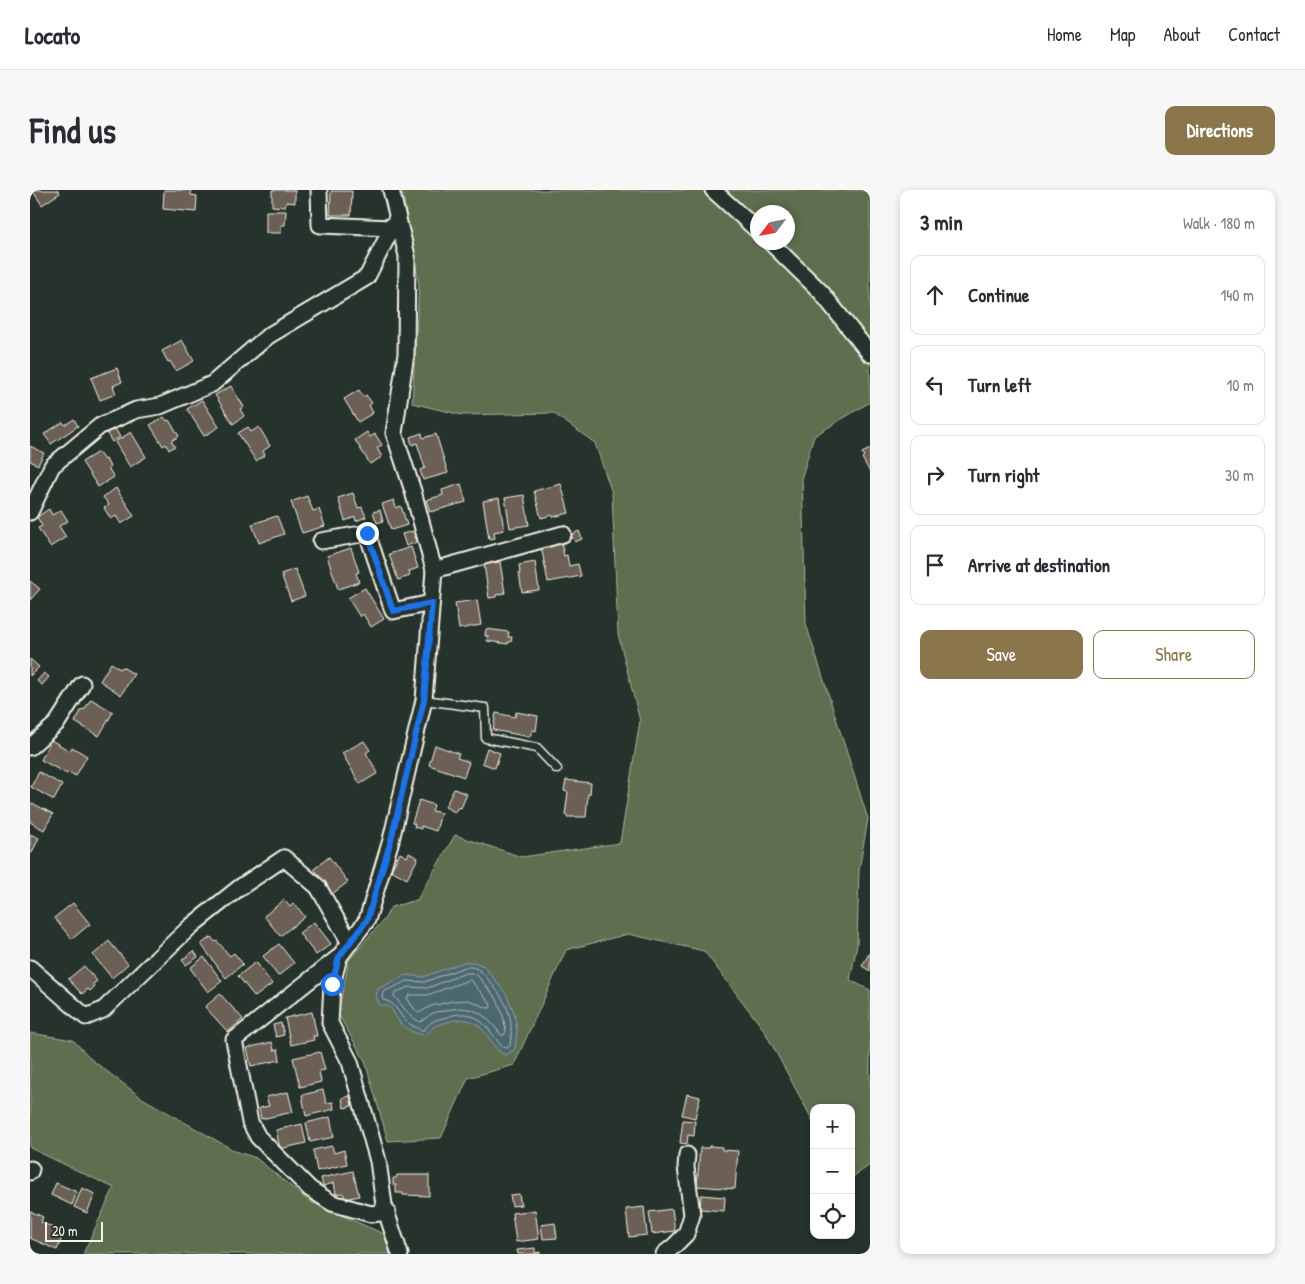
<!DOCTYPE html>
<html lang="en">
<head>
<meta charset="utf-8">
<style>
  :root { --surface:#fff; --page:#f7f7f7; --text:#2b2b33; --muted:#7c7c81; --line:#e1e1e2; --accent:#8a764a }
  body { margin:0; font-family:"Patrick Hand",sans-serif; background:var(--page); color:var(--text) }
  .controls { position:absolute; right:15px; bottom:15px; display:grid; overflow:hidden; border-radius:10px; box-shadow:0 2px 8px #0003 }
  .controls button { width:45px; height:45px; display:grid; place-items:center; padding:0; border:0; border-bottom:1px solid var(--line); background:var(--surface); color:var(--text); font:25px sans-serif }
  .compass { position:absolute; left:720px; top:15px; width:45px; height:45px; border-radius:50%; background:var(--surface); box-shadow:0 2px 8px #0003; rotate:238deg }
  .scale { position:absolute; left:15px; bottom:12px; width:58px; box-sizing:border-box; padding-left:5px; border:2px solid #f4f1e8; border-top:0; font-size:14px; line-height:18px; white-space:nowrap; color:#f4f1e8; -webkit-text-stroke:4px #26332d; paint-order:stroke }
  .stop { position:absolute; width:15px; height:15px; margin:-11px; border:4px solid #1a73e8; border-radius:50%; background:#fff }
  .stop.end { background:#1a73e8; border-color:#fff; box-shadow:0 1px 5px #0008 }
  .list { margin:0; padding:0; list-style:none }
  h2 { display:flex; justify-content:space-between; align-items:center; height:65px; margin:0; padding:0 20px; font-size:21px }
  h2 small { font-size:16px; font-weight:400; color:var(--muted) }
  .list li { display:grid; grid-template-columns:32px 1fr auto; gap:15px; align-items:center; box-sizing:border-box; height:80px; margin:0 10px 10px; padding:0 10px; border:1px solid var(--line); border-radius:10px }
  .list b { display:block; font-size:19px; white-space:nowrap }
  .list em { font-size:16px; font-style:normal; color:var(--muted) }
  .actions { display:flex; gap:10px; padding:15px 20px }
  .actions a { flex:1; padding:11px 0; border:1px solid var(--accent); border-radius:10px; text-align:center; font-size:18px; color:var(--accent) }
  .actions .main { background:var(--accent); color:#fff }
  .icon { flex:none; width:28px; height:28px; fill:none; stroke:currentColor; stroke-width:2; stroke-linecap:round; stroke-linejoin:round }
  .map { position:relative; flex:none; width:840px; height:1064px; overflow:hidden; border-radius:10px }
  header { display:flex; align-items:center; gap:30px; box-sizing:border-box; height:70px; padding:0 25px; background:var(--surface); border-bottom:1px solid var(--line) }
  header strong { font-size:24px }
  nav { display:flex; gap:28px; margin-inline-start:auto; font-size:18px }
  .intro { display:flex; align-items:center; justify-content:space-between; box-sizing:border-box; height:120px; padding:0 30px }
  h1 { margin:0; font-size:35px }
  .button { padding:12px 22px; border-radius:10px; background:var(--accent); color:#fff; font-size:18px; font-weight:700 }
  main { display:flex; gap:30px; padding:0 30px }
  aside { flex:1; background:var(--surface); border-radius:10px; box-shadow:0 2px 8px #0003 }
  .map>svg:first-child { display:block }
</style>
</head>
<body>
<header>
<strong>Locato</strong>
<nav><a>Home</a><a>Map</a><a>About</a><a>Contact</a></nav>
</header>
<div class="intro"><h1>Find us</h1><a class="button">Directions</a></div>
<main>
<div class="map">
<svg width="840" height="1064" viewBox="0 0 840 1064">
  <rect width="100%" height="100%" fill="#26332d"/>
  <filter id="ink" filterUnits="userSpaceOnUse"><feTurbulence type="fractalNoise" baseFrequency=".02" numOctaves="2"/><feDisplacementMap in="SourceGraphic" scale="10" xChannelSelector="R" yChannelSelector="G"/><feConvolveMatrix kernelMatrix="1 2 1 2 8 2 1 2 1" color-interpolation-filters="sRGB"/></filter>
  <g filter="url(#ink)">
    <g fill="#5f6e50" stroke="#aab09c" fill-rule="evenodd">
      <path d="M372 0H840V212L784 246 772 286 776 434 838 629 829 680 827 755 820 790 840 800V975L821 988V918H784V933L734 840 674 761 598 744 536 760 484 875 438 888 411 948 358 951 335 871 308 824 319 770 355 728 361 717 387 710 425 645 492 667 590 653 610 531 588 444 582 303 565 253 523 223 432 225 382 213 389 94ZM728 22H758V52H728Z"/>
      <polygon points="0,843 43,850 62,870 112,908 205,961 226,968 279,1011 354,1044 360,1064 53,1064 84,998 0,958"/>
    </g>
    <path fill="#4b6871" stroke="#8f9fa1" d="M434 772H444L454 776 476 804 484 822 487 840 485 859 476 865C474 864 471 863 469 861 466 859 463 853 460 849 449 833 438 825 418 832 405 836 406 833 396 845 387 845 376 839 370 833 366 828 364 820 358 816 357 816 350 815 350 815L346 807 348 799 376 785 393 787Z"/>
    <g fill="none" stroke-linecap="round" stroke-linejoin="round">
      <g stroke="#b0bab8" stroke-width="1">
        <path d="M435 777C449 776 452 782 461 793 478 813 484 829 480 856L477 858C471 857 469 853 466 849 453 830 440 818 417 827 404 831 404 828 394 840H391C385 837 378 834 374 829 367 821 365 812 353 810L352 807 353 802 377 791 394 792Z"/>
        <path d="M436 783H442L447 785 467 809 473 826 476 841 474 845H471C455 823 442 813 414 821 410 822 406 821 403 823 398 826 394 830 390 832 378 826 373 816 364 806L365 803 378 797 397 798Z"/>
        <polygon points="440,790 442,792 460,813 461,816 460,818 458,818 438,810 423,811 401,816 389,823 385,820 377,808 379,805 397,805"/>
      </g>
    </g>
    <g fill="#6c6156" stroke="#f4f1e8">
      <polygon points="2,0 28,0 30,3 12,15"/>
      <polygon points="134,0 161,0 161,5 167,6 166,22 133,19"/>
      <polygon points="242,0 265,0 265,13 256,12 255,17 242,16"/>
      <polygon points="301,1 322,1 321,25 300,25"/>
      <polygon points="236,21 256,21 255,35 251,35 251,43 236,43"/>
      <polygon points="152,150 164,171 146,181 140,171 138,172 132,161"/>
      <polygon points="87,178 92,192 83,196 86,204 70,210 61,188"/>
      <polygon points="201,196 214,217 210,219 214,226 203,234 185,205"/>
      <polygon points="329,200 333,207 336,205 342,213 339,215 343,223 328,232 314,209"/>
      <polygon points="172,210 189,237 174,246 157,219"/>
      <polygon points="134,227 137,231 139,230 149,246 141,251 145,256 139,260 136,254 133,256 120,235"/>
      <polygon points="44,229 48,236 21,254 14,244 33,232 35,235"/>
      <polygon points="84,237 90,247 82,252 76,242"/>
      <polygon points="218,237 221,242 229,237 240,256 233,261 235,265 226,271 208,243"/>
      <polygon points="101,242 116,267 100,277 85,252"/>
      <polygon points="337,242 340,247 345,244 352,255 347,258 352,267 340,274 325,250"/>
      <polygon points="392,243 393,248 406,244 418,283 393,290 390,280 395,278 387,253 382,255 380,247"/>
      <polygon points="0,256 14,263 8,275 0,271"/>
      <polygon points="840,259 840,282 832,268 834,266 832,263"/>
      <polygon points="68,262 74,270 76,269 80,277 78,278 84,287 68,297 52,272"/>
      <polygon points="431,294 436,312 400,322 396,310 413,305 412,300"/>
      <polygon points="531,294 539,323 523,327 522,325 511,328 504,301"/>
      <polygon points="86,298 104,326 91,334 86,326 81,329 74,318 79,315 73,307"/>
      <polygon points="323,303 328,318 332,317 336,327 326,331 325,327 315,331 308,308"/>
      <polygon points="494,305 499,335 480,338 475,308"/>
      <polygon points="277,306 283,321 289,319 295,336 272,343 261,312"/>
      <polygon points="469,308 474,340 464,342 465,348 459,349 453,311"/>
      <polygon points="364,310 366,318 371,316 377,335 361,340 352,314"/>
      <polygon points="19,319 22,325 31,320 38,331 29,336 36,347 20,357 8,338 12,336 7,327"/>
      <polygon points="350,320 353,331 347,333 343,322"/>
      <polygon points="247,326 254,344 229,353 222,334"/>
      <polygon points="383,341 387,352 376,356 372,344"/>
      <polygon points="549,341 552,349 545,352 541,345"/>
      <polygon points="531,352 534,366 537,365 539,376 548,374 551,386 518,392 511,356"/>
      <polygon points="381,357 388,378 379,381 380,386 368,390 359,364"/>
      <polygon points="321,358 329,382 326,383 329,392 308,399 297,366"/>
      <polygon points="470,372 475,403 466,405 466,407 459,408 454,374"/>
      <polygon points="505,372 509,400 492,402 489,382 490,382 489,375"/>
      <polygon points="265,379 275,406 261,411 251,384"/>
      <polygon points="0,391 10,399 0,410"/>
      <polygon points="335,398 354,429 341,437 333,424 330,427 318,408"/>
      <polygon points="447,410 451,435 429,439 425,413"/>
      <polygon points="456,439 479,442 478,447 482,447 481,452 478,452 478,454 457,451 458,446 455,446"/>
      <polygon points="0,469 9,477 0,486"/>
      <polygon points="81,473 90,479 92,477 104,484 91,505 70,491"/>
      <polygon points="14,483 19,487 12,495 7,491"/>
      <polygon points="61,509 83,522 69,546 45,532 52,519 54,520"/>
      <polygon points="486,522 508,526 506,541 502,540 500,547 463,540 466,523 485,527"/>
      <polygon points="21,550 40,561 42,557 57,566 46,586 38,582 37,584 11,570"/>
      <polygon points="334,551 340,560 336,563 348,583 330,594 312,563"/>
      <polygon points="405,555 429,564 427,568 439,572 434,587 399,575"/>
      <polygon points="457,558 470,563 465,578 452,573"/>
      <polygon points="9,582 32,595 24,610 1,597"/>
      <polygon points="536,590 561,593 560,604 558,604 556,627 537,627 537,625 535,625 538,602 534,601"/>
      <polygon points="424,599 437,604 431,618 428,617 425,622 415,617"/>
      <polygon points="389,610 404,615 402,621 411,623 406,641 391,636 391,639 384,637 385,634 382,633"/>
      <polygon points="2,613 23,624 14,640 0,632 0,616"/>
      <polygon points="0,644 9,648 1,664 0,663"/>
      <polygon points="370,663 377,667 379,663 388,668 377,689 361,680"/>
      <polygon points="299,667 318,692 302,704 284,679"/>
      <polygon points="254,710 260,717 264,713 275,727 250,746 234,726"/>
      <polygon points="43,713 60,734 42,749 24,728"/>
      <polygon points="284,732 301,754 286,765 269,743"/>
      <polygon points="181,747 185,752 187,751 200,766 204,763 213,774 196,788 171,754"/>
      <polygon points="79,751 98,774 82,788 63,765"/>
      <polygon points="249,754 264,773 248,786 233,766"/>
      <polygon points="164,761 168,767 156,775 152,770"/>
      <polygon points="840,762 840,781 832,776"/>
      <polygon points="174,767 192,791 178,802 160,778"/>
      <polygon points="226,772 242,794 225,807 208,786"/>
      <polygon points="54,776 67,791 63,794 64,797 60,801 58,799 52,804 38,789"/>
      <polygon points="190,804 213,829 198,842 175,817"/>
      <polygon points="282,822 287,846 283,846 284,850 261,855 255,828"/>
      <polygon points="251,833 254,845 246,847 243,835"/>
      <polygon points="242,852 244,860 248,859 250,870 221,876 217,858"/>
      <polygon points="290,862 295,880 289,881 291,892 270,897 263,868"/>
      <polygon points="293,900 296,913 303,912 304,919 276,926 272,905"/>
      <polygon points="258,902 263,922 231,929 229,918 239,916 236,907"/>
      <polygon points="657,904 670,907 665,928 652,925"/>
      <polygon points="320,906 322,916 314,918 312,908"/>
      <polygon points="300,927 304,947 280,952 276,933"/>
      <polygon points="653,930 665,931 664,946 658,945 657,954 650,953"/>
      <polygon points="272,934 276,953 250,959 246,940"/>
      <polygon points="302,956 304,963 314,960 317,974 287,981 283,960"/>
      <polygon points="679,956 692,957 692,960 708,961 705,999 667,996 670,958 679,958"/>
      <polygon points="323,981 329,1006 315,1009 313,1003 306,1004 304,993 293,996 291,988"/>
      <polygon points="367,985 399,985 399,1006 373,1005 373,1003 366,1003 366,995 363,995 363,988 366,988"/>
      <polygon points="26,993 47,1002 42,1015 21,1005"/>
      <polygon points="52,998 65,1004 57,1023 44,1017"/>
      <polygon points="489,1004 491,1015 482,1016 480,1005"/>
      <polygon points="671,1005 695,1007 694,1021 670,1019"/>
      <polygon points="614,1017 617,1045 599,1047 596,1019"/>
      <polygon points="642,1019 645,1041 622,1044 619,1022"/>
      <polygon points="505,1020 509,1049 486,1052 482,1023"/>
      <polygon points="0,1021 13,1027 11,1032 34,1043 27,1060 0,1048"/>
      <polygon points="525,1033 527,1048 513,1049 511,1035"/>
      <polygon points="505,1058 505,1063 510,1062 510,1064 488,1064 487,1060"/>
    </g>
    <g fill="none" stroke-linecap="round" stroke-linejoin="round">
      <g stroke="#f4f1e8" stroke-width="11">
        <polyline id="service" points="394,510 455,518 456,548 507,558 527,579"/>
      </g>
      <g stroke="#f4f1e8" stroke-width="19">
        <g id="minor">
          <polyline points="289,0 290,35 361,38"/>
          <polyline points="361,0 377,66 376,164 364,243 383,301 404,380 394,510 361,650 337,730 309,767 302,794 300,833 320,872 348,971 354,1015 370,1064"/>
          <polyline points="683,0 728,41"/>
          <polyline points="740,52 791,102 840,164"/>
          <polyline points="0,322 22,276 70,236 106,220 130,216 182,194 238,146 337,87 367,28"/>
          <polyline points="291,351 337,343 363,421 401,413"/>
          <polyline points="404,380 533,344"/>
          <polyline points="0,557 27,533 52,494"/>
          <polyline points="309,767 204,850 220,932 228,947 280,999 302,1013 341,1024 357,1022"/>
          <polyline points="0,778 56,827 73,820 160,737 209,698 254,668 288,697 320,753"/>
          <polyline points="0,982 1,979"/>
          <polyline points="634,1064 643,1057 656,1044 662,1025 656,977 657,965"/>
        </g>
      </g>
      <use href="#service" stroke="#26332d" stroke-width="8"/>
      <use href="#minor" stroke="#26332d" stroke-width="15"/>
    </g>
  </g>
  <g fill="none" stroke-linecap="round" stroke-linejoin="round" filter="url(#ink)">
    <polyline stroke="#1a73e8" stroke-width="6" points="302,794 309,767 337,730 361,650 394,510 402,413 363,421 337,343"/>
  </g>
</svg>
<div class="controls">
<button>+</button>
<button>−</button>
<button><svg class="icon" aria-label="locate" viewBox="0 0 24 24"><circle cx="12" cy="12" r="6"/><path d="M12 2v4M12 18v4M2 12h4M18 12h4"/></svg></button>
</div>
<svg class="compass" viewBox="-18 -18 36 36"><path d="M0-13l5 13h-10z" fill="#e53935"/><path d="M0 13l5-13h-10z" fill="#7c7c81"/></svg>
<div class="scale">20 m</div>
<div class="stop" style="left:302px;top:794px"></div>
<div class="stop end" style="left:337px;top:343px"></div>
</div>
<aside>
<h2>3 min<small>Walk · 180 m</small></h2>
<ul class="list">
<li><svg class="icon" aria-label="ahead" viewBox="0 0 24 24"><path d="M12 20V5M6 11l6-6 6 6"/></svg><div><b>Continue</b></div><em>140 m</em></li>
<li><svg class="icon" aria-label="left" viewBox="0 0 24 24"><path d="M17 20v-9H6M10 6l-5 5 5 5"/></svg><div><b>Turn left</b></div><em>10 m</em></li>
<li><svg class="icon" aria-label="right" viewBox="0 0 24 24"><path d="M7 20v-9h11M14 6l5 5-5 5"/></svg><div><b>Turn right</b></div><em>30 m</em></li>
<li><svg class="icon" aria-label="arrive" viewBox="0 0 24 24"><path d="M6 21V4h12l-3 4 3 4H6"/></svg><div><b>Arrive at destination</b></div></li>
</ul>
<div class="actions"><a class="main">Save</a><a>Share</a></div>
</aside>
</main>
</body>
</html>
